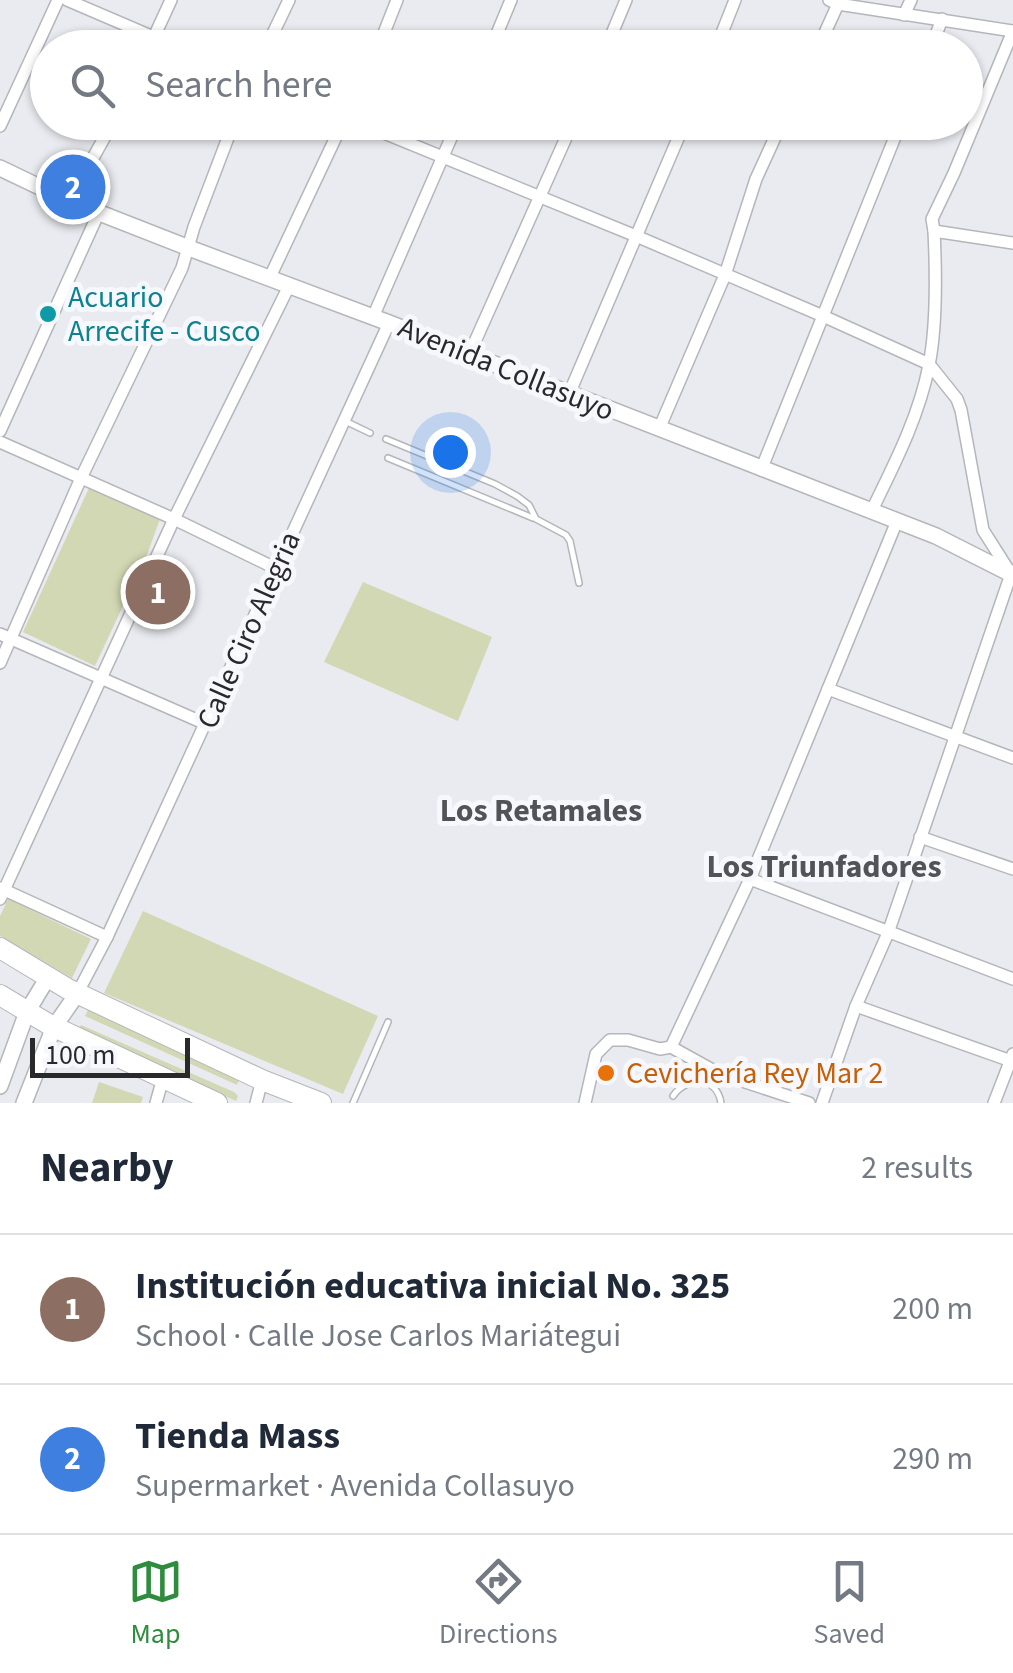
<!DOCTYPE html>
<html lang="en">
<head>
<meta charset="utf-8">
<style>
  :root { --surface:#fff; --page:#f6f6f7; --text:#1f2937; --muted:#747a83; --line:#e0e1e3; --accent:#2f8c3e }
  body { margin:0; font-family:"Source Sans 3",sans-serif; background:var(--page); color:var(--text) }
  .scale { position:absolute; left:30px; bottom:25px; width:160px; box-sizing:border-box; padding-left:10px; border:5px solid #29292b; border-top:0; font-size:28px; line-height:35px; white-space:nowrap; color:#29292b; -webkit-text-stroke:8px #f7f8fd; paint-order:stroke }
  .you { position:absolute; left:450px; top:452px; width:35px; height:35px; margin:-25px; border:8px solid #fff; border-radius:50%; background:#1a73e8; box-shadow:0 0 0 15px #1a73e833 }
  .badge { display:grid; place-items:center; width:65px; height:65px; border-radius:50%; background:var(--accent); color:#fff; font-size:32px; font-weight:700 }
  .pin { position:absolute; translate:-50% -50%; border:5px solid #fff; box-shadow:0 2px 10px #0006 }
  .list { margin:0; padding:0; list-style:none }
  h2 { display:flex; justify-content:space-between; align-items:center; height:130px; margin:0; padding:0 40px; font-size:42px }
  h2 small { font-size:32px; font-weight:400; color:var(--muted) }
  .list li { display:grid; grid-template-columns:65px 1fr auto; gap:30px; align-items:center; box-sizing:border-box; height:150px; padding:0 40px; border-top:2px solid var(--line) }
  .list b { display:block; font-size:38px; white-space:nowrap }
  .list p { margin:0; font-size:32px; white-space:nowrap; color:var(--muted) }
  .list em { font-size:32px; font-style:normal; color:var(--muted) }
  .icon { flex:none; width:55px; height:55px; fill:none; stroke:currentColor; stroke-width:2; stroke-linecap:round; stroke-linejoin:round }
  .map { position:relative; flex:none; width:1013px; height:1103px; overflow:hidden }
  .search { position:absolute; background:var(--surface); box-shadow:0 2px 8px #0004; left:30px; right:30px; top:30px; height:110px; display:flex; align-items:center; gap:25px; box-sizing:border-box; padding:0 35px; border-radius:55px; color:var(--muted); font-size:38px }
  .sheet { height:430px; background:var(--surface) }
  nav { display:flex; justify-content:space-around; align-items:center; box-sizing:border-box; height:140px; border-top:2px solid var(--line); background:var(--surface); font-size:28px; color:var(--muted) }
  nav a { display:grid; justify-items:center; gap:5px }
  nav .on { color:var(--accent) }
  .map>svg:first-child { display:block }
</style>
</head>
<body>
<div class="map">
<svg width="1013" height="1103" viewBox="0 0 1013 1103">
  <rect width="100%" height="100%" fill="#e9ebf0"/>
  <g fill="#d3d8b4">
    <polygon points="89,488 160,519 148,552 95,666 23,632"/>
    <polygon points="363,582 492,637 458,721 324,662"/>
    <polygon points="8,899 91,939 72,978 0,936 0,916"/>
    <polygon points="143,911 378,1016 343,1094 104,993"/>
    <polygon points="88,1010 239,1080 237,1085 85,1016"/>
    <polygon points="81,1025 234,1092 238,1096 236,1101 79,1029"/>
    <polygon points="99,1082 143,1097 141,1103 92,1103"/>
  </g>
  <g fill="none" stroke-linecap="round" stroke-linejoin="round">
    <g stroke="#b4b6ba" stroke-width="8">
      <g id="lane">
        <polyline points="345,421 370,433"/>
        <polyline points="386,439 495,484 517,496 529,505 536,519 566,535 570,541 579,583"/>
        <polyline points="388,458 533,518"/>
        <path d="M673 1096C687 1076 717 1076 721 1103"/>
        <polyline points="353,1103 388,1022"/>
      </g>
    </g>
    <g stroke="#b4b6ba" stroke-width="14">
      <g id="street">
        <polyline points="67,0 179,48"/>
        <polyline points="829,0 838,4 1013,31"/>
        <polyline points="904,15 911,0"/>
        <polyline points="149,48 171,0"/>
        <polyline points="266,48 289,0"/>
        <polyline points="378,48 397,0"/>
        <polyline points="491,48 511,0"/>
        <polyline points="606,48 626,0"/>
        <polyline points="716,48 735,0"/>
        <polyline points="818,48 838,4"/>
        <polyline points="931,48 942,19"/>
        <polyline points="357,122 636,236 823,316 929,364 957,399 961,410 983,530 1011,574"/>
        <polyline points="0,126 58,0"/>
        <polyline points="69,201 113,122"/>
        <polyline points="934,231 932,219 954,173 1013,31"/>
        <polyline points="270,277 343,122"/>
        <polyline points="373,317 458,122"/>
        <polyline points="469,355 573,122"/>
        <polyline points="569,394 685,122"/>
        <polyline points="659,429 725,275 756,179 782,122"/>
        <polyline points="0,431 99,212"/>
        <polyline points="0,442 174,519 277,569"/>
        <polyline points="761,470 901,122"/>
        <path d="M871 512C894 465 919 417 929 365 937 325 936 272 934 231L1013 243"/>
        <polyline points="0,634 206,724"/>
        <polyline points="0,663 81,478 182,268 194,227 234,122"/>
        <polyline points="828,689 1013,758"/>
        <polyline points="920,837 1013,869"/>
        <polyline points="750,879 1013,979"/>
        <polyline points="0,888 107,937"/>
        <polyline points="0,899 174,519 289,286"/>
        <polyline points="77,994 107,937 389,323"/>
        <polyline points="856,1006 1011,1061"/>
        <polyline points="671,1047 718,1073 809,1103"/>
        <polyline points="156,1103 163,1078"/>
        <polyline points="256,1103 262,1080"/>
        <polyline points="585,1103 596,1054 610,1040 628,1040 660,1049 671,1047 750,879 897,521"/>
        <polyline points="822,1103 856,1006 888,933 1012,571"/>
        <polyline points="994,1103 1013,1054"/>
      </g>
    </g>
    <g stroke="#b4b6ba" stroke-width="18">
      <g id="secondary">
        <polyline points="0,168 69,201 189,248 389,323 936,536 1013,575"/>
        <polyline points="0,1086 27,1012 48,977"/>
        <polyline points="24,1103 54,1027 77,994"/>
      </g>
    </g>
    <g stroke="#b4b6ba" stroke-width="22">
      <g id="highway">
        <polyline points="0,948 68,989 262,1080 321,1103"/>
        <polyline points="0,995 50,1025 217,1103"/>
      </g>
    </g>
    <use href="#lane" stroke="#fff" stroke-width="5"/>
    <use href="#street" stroke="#fff" stroke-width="11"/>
    <use href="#secondary" stroke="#fff" stroke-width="15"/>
    <use href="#highway" stroke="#fff" stroke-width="20"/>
  </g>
  <circle fill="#0f9aa8" stroke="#f7f8fd" stroke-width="4" cx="48" cy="314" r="10"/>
  <circle fill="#e8710a" stroke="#f7f8fd" stroke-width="4" cx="606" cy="1073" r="10"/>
  <g text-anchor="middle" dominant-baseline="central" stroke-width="10" stroke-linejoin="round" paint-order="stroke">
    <g font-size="30" fill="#0d838f" stroke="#f7f8fd" text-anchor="start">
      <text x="68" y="297">Acuario<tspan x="68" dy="34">Arrecife - Cusco</tspan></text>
    </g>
    <g font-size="30" fill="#29292b" stroke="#f7f8fd">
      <text transform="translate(506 369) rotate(22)">Avenida Collasuyo</text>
      <text transform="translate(249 630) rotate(-66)">Calle Ciro Alegria</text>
    </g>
    <g font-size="30" fill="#c56008" stroke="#f7f8fd" text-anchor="start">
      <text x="626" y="1073">Cevichería Rey Mar 2</text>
    </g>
    <g font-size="32" font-weight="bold" fill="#515357" stroke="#f7f8fd">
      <text x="541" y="811">Los Retamales</text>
      <text x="824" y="867">Los Triunfadores</text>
    </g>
  </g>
</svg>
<div class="scale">100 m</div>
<div class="you"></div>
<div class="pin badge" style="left:158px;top:592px;background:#8d6e63">1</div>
<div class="pin badge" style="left:73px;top:187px;background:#3f7fe0">2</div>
<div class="search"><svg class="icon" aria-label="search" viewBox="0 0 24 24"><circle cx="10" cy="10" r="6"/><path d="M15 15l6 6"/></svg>Search here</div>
</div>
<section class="sheet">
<h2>Nearby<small>2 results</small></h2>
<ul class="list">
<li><span class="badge" style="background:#8d6e63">1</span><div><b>Institución educativa inicial No. 325</b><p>School · Calle Jose Carlos Mariátegui</p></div><em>200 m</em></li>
<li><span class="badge" style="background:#3f7fe0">2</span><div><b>Tienda Mass</b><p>Supermarket · Avenida Collasuyo</p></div><em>290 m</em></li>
</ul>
</section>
<nav>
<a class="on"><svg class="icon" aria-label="map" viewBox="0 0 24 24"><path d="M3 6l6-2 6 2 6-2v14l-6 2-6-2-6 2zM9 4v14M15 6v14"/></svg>Map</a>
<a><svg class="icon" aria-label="directions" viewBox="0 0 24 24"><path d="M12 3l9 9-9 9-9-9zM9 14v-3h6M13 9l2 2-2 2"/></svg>Directions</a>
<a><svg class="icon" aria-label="saved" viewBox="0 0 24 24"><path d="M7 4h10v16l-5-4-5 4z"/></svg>Saved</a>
</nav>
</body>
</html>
